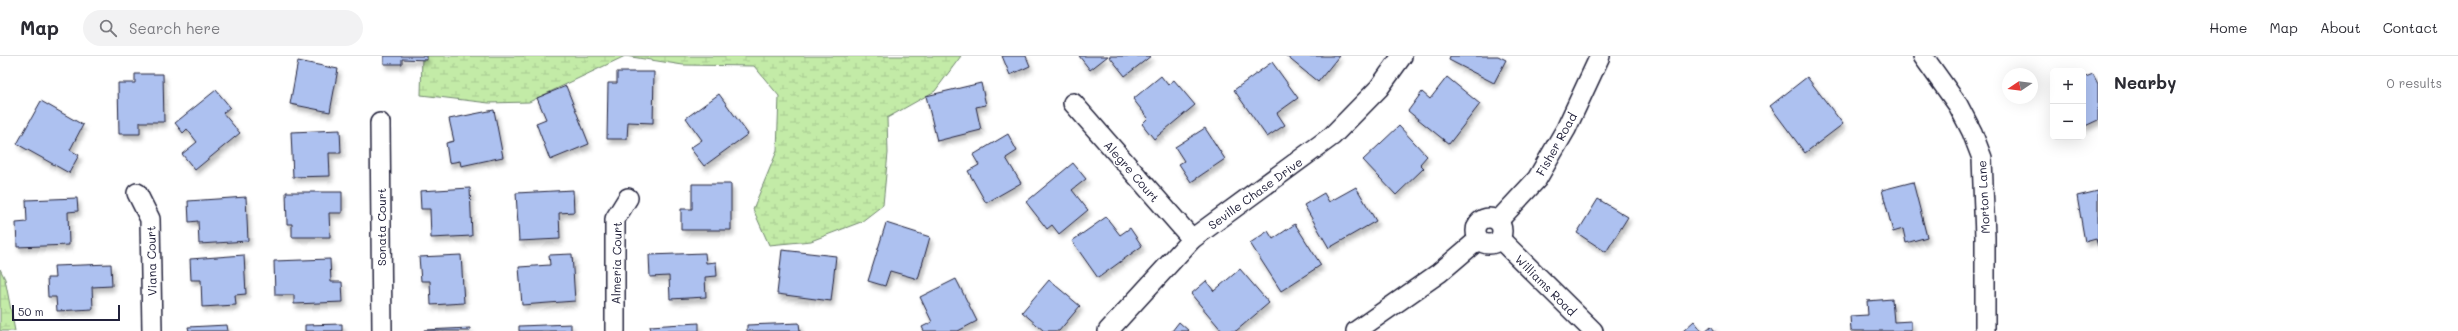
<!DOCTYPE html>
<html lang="en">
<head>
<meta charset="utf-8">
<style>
  :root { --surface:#fff; --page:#f2f2f3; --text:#2b2b33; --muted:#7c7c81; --line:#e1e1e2 }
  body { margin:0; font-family:Mali,sans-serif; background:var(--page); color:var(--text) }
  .controls { position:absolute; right:12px; top:12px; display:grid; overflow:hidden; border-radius:6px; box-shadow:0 4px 16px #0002 }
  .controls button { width:36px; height:36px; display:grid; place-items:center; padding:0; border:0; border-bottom:1px solid var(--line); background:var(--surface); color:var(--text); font:20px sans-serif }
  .compass { position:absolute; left:2002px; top:12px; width:36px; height:36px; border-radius:50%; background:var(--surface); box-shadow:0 4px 16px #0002; rotate:257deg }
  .scale { position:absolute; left:12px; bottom:10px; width:108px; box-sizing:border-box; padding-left:4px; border:2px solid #22223b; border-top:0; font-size:11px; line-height:14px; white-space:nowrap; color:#22223b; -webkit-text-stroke:3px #fff; paint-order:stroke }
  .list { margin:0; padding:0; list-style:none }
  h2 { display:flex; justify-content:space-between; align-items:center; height:52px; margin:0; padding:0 16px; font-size:17px }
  h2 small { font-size:13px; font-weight:400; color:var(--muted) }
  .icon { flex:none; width:22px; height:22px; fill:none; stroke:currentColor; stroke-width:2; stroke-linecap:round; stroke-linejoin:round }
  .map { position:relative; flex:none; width:2098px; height:275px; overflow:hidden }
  header { display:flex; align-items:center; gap:24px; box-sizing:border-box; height:56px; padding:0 20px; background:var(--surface); border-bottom:1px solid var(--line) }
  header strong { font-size:19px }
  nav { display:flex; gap:22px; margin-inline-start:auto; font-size:14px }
  .search { width:280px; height:36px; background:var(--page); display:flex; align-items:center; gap:10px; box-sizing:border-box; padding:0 14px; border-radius:22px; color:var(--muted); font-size:15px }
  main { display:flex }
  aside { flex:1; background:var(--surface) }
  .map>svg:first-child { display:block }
</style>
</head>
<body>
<header>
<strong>Map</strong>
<div class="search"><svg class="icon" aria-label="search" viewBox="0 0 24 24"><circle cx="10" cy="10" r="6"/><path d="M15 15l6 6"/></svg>Search here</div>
<nav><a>Home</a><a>Map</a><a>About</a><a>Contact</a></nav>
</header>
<main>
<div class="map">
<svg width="2098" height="275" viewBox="0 0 2098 275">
  <defs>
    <pattern id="wetland-marsh" width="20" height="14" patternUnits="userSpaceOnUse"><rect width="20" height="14" fill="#c3eba7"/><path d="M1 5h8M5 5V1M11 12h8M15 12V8" fill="none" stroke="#a7c991"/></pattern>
    <filter id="shadow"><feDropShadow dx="2.5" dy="4.5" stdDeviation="2" flood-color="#0004"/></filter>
  </defs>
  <rect width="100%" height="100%" fill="#fff"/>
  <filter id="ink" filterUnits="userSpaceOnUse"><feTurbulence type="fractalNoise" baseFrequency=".025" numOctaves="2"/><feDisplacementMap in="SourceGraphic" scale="8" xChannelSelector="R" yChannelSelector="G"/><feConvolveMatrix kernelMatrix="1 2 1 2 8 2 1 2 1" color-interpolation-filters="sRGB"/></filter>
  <g filter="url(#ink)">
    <g fill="url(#wetland-marsh)" stroke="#728671">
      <polygon points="422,0 961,0 935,35 887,62 888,97 883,149 861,166 811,185 769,189 753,153 777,95 779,40 754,10 683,9 625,0 529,46 489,47 421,39"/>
      <polygon points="0,213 5,223 15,275 0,275"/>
    </g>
    <g fill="#adc1f0" stroke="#22223b" filter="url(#shadow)">
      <polygon points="384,0 427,0 427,4 402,3 402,8 384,8"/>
      <polygon points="1002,0 1026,0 1030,10 1010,19"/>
      <polygon points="1079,0 1108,0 1090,14"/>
      <polygon points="1109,0 1151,0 1125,20"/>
      <polygon points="1286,0 1339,0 1318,26"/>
      <polygon points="1450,0 1498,0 1506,4 1494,27 1449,4"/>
      <polygon points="298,5 338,13 330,56 290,48"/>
      <polygon points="1272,6 1298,42 1277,57 1285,69 1267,81 1234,34"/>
      <polygon points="617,16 654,16 653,67 628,66 627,83 607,83 608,27 617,27"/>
      <polygon points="135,18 163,18 164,66 140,66 140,78 119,78 118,27 135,27"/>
      <polygon points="2093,18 2098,28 2098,64 2083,71 2083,22"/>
      <polygon points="1161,20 1168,29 1174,24 1195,49 1154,83 1142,68 1148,62 1133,43"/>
      <polygon points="1447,21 1480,48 1449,88 1408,55 1422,36 1430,43"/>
      <polygon points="1807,21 1843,68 1805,97 1770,50"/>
      <polygon points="981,27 986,49 976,51 981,74 937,85 926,40"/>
      <polygon points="566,30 589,88 550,104 536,67 546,63 537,42"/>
      <polygon points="216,34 230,51 223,57 240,77 195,114 182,98 197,86 187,73 183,77 175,67"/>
      <polygon points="719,38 748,78 704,110 690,92 702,84 686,62"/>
      <polygon points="41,45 83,69 70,94 79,99 69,117 17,88"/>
      <polygon points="494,54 503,101 461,110 460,105 449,107 446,87 454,85 449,63"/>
      <polygon points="1399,70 1427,100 1420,108 1424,112 1396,139 1363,104"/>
      <polygon points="1205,72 1225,103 1191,126 1179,108 1184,105 1175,91"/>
      <polygon points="340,74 341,97 329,97 330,120 293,121 291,76"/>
      <polygon points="1008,78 1017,95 1006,102 1021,127 986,147 968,115 979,109 973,99"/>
      <polygon points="1073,107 1086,123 1072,134 1088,154 1059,178 1052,169 1047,173 1026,146"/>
      <polygon points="1913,126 1927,181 1906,187 1903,173 1893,176 1882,134"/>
      <polygon points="692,128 731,128 731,174 681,174 681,153 692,153"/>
      <polygon points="1356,131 1376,165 1329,192 1304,149 1324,137 1329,146"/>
      <polygon points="470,132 472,180 431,182 430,153 421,153 420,135"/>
      <polygon points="573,134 574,156 559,157 560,183 519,185 516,137"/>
      <polygon points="2098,135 2098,190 2096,183 2085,186 2077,140"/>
      <polygon points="286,136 342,136 342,157 329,157 330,181 292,181 292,168 287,168"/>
      <polygon points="246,141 248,185 199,188 198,165 189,166 188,145"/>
      <polygon points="77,142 78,155 68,156 69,189 17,191 16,167 27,166 26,144"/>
      <polygon points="1598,143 1628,161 1606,196 1577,177"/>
      <polygon points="1106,161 1120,179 1130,172 1142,190 1098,222 1072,185"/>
      <polygon points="886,167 930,181 918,223 890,215 885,230 868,225"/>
      <polygon points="1295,168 1321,209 1281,235 1250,187 1268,175 1273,183"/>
      <polygon points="782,194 836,200 831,245 777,238"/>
      <polygon points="705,197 706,207 716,206 717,220 705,221 706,241 670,243 669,220 650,221 649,199"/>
      <polygon points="572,198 575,245 522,249 519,211 550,209 549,199"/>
      <polygon points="244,199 246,238 235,239 236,249 202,251 201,224 191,224 190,203"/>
      <polygon points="461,199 464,247 431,249 430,225 421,225 419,201"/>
      <polygon points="330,203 331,226 342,226 343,246 294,248 294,239 275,239 274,205"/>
      <polygon points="111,208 112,230 92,231 93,253 57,255 56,241 48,241 47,222 55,222 54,210"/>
      <polygon points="1240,213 1269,247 1236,275 1222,275 1191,238 1206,225 1214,235"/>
      <polygon points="956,223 977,265 958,275 924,275 922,271 932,266 920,241"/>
      <polygon points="1049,224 1080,250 1059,275 1044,275 1022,256"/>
      <polygon points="1892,243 1894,266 1911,265 1911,275 1851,275 1850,260 1868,259 1867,245"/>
      <polygon points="1694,265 1702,275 1683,275"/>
      <polygon points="1179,266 1189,275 1172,275"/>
      <polygon points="699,267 699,275 651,275 650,270"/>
      <polygon points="799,267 800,275 747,275 747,269"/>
      <polygon points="342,268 342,275 305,275 305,269"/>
      <polygon points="571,268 571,275 519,275 519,270"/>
      <polygon points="227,269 228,275 189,275 188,271"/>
      <polygon points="1711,270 1715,275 1705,275"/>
      <polygon points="470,272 470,275 424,275 424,274"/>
    </g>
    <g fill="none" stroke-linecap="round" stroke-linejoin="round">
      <g stroke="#22223b" stroke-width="22">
        <g id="minor">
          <polyline points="1923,0 1958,49 1972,76 1982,102 1985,181 1985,275"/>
          <polyline points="1073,47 1192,183"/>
          <polyline points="380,67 382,275"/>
          <polyline points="137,137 150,163 152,275"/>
          <circle cx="1489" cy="175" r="13"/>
          <polyline points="1498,165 1537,123 1566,73 1600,0"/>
          <polyline points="1500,183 1593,275"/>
          <polyline points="615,275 615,163 628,142"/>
          <polyline points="1108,275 1192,183 1332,80 1379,32 1402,0"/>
          <polyline points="1356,275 1439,217 1479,183"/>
        </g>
      </g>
      <use href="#minor" stroke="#fff" stroke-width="19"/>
    </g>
  </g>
  <g text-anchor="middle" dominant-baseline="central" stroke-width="3" stroke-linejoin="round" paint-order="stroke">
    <g font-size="12" fill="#22223b" stroke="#fff">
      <text transform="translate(1556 88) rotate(-61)">Fisher Road</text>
      <text transform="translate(1132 115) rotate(49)">Alegre Court</text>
      <text transform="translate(1255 137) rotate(-36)">Seville Chase Drive</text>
      <text transform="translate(1983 141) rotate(-93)">Morton Lane</text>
      <text transform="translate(381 171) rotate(-90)">Sonata Court</text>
      <text transform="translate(151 205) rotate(-91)">Viana Court</text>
      <text transform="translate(616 207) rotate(-89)">Almeria Court</text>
      <text transform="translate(1546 229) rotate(45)">Williams Road</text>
    </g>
  </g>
</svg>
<div class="controls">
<button>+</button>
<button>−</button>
</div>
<svg class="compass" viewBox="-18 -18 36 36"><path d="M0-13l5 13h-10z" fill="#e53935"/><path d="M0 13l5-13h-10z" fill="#7c7c81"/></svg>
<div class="scale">50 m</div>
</div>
<aside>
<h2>Nearby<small>0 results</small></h2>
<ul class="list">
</ul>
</aside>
</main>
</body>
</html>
